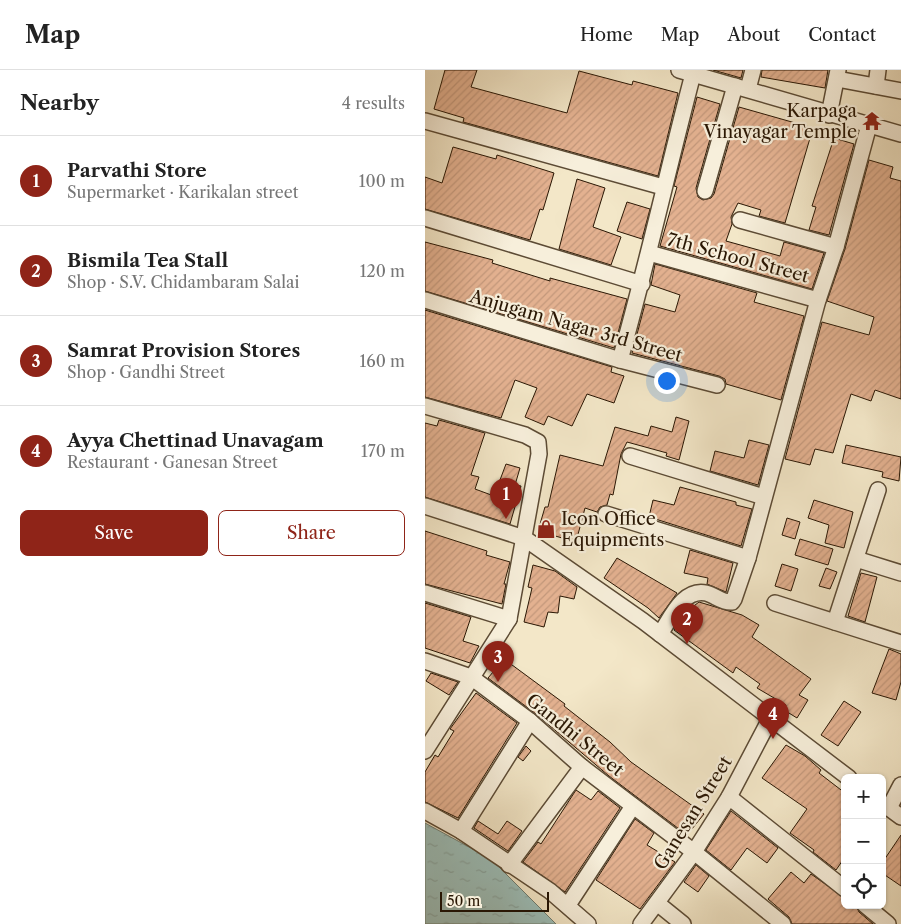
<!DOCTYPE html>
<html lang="en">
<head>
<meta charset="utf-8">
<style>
  :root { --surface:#fff; --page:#f6f6f6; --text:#222; --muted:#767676; --line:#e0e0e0; --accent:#8f2418 }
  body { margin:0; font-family:"Libre Caslon Text",serif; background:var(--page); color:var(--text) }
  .controls { position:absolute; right:15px; bottom:15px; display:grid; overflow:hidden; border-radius:8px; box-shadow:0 1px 4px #0004 }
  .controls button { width:45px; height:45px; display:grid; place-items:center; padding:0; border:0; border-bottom:1px solid var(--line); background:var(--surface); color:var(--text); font:25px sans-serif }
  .scale { position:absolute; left:15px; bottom:12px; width:109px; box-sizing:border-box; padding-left:5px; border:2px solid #2a1704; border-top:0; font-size:14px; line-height:18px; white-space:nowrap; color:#2a1704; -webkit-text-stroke:4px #f7efdb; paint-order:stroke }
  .you { position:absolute; left:241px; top:310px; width:18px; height:18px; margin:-12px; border:4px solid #fff; border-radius:50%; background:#1a73e8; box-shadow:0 0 0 8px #1a73e833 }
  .badge { display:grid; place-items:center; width:32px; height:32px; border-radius:50%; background:var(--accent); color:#fff; font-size:16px; font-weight:700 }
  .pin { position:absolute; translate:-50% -41px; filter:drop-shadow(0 1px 2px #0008) }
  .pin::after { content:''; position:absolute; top:26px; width:18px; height:15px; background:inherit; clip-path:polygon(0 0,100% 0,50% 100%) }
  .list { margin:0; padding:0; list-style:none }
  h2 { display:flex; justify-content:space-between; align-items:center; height:65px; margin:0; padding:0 20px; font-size:21px }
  h2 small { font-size:16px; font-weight:400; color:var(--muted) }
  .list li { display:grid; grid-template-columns:32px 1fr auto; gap:15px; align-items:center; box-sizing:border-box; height:90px; padding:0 20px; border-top:1px solid var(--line) }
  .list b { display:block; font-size:19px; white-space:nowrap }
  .list p { margin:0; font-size:16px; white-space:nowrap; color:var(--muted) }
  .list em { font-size:16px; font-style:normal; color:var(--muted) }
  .actions { display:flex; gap:10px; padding:15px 20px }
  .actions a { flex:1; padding:11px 0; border:1px solid var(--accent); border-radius:8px; text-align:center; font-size:18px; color:var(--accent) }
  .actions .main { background:var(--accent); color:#fff }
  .icon { flex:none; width:28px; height:28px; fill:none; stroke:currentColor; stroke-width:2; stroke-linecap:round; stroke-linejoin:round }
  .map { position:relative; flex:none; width:476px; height:854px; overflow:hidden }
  header { display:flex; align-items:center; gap:30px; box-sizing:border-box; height:70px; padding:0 25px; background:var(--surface); border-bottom:1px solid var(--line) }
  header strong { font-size:24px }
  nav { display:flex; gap:28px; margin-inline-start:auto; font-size:18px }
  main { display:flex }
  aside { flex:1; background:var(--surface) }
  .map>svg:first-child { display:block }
</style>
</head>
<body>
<header>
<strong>Map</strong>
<nav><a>Home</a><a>Map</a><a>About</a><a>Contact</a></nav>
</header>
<main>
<aside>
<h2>Nearby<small>4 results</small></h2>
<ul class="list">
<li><span class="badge">1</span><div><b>Parvathi Store</b><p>Supermarket · Karikalan street</p></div><em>100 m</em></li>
<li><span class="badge">2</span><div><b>Bismila Tea Stall</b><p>Shop · S.V. Chidambaram Salai</p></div><em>120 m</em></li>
<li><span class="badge">3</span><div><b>Samrat Provision Stores</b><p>Shop · Gandhi Street</p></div><em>160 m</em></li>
<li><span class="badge">4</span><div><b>Ayya Chettinad Unavagam</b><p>Restaurant · Ganesan Street</p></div><em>170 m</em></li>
</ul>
<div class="actions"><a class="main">Save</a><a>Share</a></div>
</aside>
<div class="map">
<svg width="476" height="854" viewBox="0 0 476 854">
  <defs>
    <pattern id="water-ripples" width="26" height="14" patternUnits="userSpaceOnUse" patternTransform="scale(1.25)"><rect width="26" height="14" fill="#9cbfba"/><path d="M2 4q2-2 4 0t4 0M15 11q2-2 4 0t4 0" fill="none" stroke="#87a39e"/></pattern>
    <pattern id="building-hatch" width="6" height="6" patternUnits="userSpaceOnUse" patternTransform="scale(1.25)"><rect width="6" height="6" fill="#e3b190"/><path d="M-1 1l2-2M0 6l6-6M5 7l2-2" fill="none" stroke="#c3987b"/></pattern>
  </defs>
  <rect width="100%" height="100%" fill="#f3e7c8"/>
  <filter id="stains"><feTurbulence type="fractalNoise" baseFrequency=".004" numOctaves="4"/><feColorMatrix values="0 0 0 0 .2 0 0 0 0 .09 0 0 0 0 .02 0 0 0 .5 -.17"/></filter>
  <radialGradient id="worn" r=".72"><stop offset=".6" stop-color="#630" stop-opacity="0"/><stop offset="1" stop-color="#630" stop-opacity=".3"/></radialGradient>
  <polygon fill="url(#water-ripples)" stroke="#6e7c71" points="0,753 66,789 131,854 0,854"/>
  <g fill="url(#building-hatch)" stroke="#2a1704">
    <polygon points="20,0 52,0 46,17 142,43 154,1 207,15 208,11 253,23 233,106 38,52 39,48 9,39"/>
    <polygon points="288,0 318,0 316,8"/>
    <polygon points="337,0 403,0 400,18 336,7"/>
    <polygon points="272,27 295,34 271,118 273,127 278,130 286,128 289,124 314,37 388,58 360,153 334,146 336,140 313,133 306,147 307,154 301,171 355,186 359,172 399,183 387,219 235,176 252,117 249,116"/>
    <polygon points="409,68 429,74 404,165 384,160 391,137 387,136"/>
    <polygon points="28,77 71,89 72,85 129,103 118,140 115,139 105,170 0,139 0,107 17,113"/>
    <polygon points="444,90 468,97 465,108 476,111 476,329 450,320 446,331 426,324 408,383 390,379 385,395 360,389 397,252 444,265 449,247 402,231 420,179"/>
    <polygon points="152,109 180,118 168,157 196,167 186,195 134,179"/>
    <polygon points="202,132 225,139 217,169 192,161"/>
    <polygon points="0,172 68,190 67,193 125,211 125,208 202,229 189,278 0,221"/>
    <polygon points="230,194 332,223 329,232 379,246 356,330 301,314 300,309 294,306 207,283 220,234 250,242 255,225 226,215"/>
    <polygon points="0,240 187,297 186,302 199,306 189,333 162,324 147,356 123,346 119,355 100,347 112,318 90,310 76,348 0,327"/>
    <polygon points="251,347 264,351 254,390 241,386 242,383 202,372 196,384 188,425 185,424 182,435 175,437 172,442 160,438 151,472 113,461 120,437 123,437 135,385 178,396 190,357 223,366 226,356 247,362"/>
    <polygon points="14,350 60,363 46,405 54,407 50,419 69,426 81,394 95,398 90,415 96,416 85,454 0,427 0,353 12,356"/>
    <polygon points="324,370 344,375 333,415 285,401 290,381 319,388"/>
    <polygon points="421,375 476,387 474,411 457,407 458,402 417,393"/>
    <polygon points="255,417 311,432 311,435 327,439 316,476 224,447 228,430 249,435"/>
    <polygon points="389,430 428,442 419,478 400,473 404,455 383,448"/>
    <polygon points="362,448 375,452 370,469 357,465"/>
    <polygon points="0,461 62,481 61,485 85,492 79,514 81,514 77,534 0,514"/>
    <polygon points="375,469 408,479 403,495 370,485"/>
    <polygon points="265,480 308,493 301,522 282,514 283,508 259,503"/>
    <polygon points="192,488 252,523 234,548 223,538 179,508"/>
    <polygon points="357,494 373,499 366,521 350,516"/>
    <polygon points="108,495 130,501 152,517 149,529 135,526 133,543 123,542 119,557 99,552 107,518 103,517"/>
    <polygon points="401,498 412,502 405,519 394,516"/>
    <polygon points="436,503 452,507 440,552 423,546"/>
    <polygon points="274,532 317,545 334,555 327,567 386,609 374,625 383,630 372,648 359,640 361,635 332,618 335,614 311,597 308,603 249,560 261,542"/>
    <polygon points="0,533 46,547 38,571 54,576 45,593 0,578"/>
    <polygon points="464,579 476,584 476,612 471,630 447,623"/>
    <polygon points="79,589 140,634 139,636 185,672 206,692 279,744 262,765 184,706 111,644 63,608"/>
    <polygon points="6,603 33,612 24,625 1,611"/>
    <polygon points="51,623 92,653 33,748 0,732 0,702 10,685 13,687 29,661 25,659"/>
    <polygon points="419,631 436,642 413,676 396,665"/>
    <polygon points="361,675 380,686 396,700 394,703 420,723 420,787 411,800 388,782 389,780 365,763 382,739 337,708"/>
    <polygon points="101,676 106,681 98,691 93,687"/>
    <polygon points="151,720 166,730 173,721 195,738 140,822 98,792 113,772 116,774"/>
    <polygon points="306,741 353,778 342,793 322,778 306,800 281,780"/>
    <polygon points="210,749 229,763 222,775 250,792 215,839 171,810"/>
    <polygon points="53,751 73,764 82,751 97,761 83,781 49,758"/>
    <polygon points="476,765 476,816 457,803 457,793"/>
    <polygon points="271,795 284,806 273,822 259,812"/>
    <polygon points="366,802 379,813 386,804 420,828 420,835 431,835 434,842 448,854 367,854 364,847 343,829"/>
  </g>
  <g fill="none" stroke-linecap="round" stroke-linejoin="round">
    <g stroke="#5c4b35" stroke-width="18">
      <g id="minor">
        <polyline points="254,0 476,64"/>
        <polyline points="412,9 476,21"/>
        <polyline points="451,16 453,0"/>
        <polyline points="323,19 328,0"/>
        <polyline points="404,45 413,0"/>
        <polyline points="0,51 238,117"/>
        <polyline points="280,121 310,16"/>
        <polyline points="0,148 217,214"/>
        <polyline points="315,150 411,177"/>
        <polyline points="224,183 393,230"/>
        <polyline points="0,230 195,290 292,315"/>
        <path d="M195 290C222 195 243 99 268 4"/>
        <polyline points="0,336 100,365 113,372 114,384 84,549 0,681"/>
        <polyline points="205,386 339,427"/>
        <polyline points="0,436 99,468 218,551 424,708"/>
        <polyline points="181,444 323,488"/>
        <polyline points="431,489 476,503"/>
        <polyline points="0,523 84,549"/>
        <polyline points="350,533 476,573"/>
        <polyline points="410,552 453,420"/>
        <path d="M235 564C246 548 258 518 281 523 290 525 297 533 307 532L309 529 323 488 393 230 411 177 444 55"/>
        <polyline points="0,591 46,607 105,651 157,697 269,782 358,854"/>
        <polyline points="304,727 420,819"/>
        <polyline points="457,733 476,747"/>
        <polyline points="464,738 476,715"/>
        <polyline points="0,741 36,761 125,821 163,854"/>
        <polyline points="36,761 105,651"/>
        <polyline points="84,795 157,697"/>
        <polyline points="232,833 258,854"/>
        <polyline points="143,835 208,736"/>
        <polyline points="440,835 463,854"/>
        <polyline points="216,854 269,782 304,727 345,649"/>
      </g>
    </g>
    <use href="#minor" stroke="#f7efdb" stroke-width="15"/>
  </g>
  <defs>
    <g id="temple-bare" transform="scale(1.5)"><path d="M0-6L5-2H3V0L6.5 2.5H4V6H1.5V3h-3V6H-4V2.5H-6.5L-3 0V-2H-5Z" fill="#8f2418" stroke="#f7efdb" stroke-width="2.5" paint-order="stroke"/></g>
    <g id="shop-bare" transform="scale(1.5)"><path d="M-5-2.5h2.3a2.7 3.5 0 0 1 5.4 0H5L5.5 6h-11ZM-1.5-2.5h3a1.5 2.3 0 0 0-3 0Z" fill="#8f2418" stroke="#f7efdb" stroke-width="2.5" paint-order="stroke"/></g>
  </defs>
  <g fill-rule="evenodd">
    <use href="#temple-bare" x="447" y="51"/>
    <use href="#shop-bare" x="121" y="459"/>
  </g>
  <g text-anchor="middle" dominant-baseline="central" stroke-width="4.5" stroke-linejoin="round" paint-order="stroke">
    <g font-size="18" fill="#2a1704" stroke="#f7efdb" text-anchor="end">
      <text x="432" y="41">Karpaga<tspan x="432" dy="21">Vinayagar Temple</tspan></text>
      <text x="136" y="449" text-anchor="start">Icon Office<tspan x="136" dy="21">Equipments</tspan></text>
    </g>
    <g font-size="18" fill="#2a1704" stroke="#f7efdb">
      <text transform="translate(313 188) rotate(15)">7th School Street</text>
      <text transform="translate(151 256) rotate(16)">Anjugam Nagar 3rd Street</text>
      <text transform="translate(150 665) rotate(39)">Gandhi Street</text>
      <text transform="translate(268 743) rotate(-58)">Ganesan Street</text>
    </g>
  </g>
  <rect width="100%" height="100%" filter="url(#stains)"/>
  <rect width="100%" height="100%" fill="url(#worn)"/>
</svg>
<div class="controls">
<button>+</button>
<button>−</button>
<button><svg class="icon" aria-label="locate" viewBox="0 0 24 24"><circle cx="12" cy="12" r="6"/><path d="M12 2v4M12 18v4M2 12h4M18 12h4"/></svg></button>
</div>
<div class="scale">50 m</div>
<div class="you"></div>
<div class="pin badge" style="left:81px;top:449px">1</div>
<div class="pin badge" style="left:262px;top:574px">2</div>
<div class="pin badge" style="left:73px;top:612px">3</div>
<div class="pin badge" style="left:348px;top:669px">4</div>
</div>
</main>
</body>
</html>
